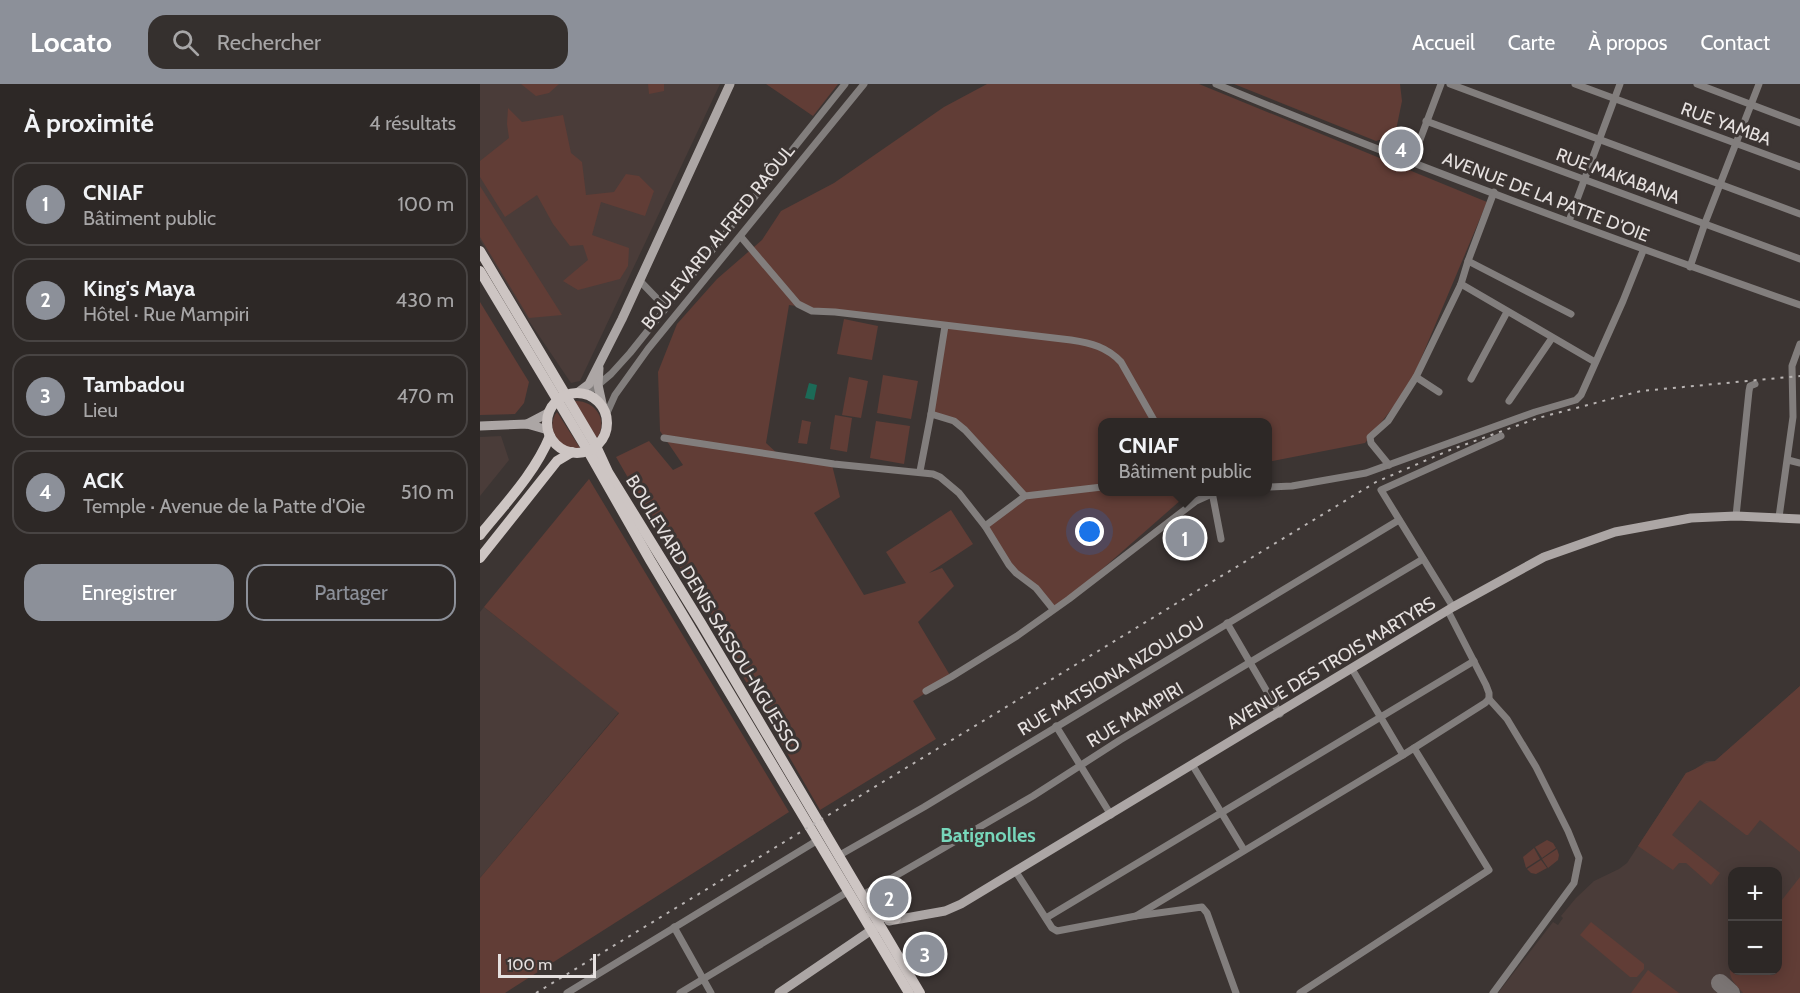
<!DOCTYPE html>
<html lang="fr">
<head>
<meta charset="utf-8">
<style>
  :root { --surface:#2d2826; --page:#35302e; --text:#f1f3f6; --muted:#a7a6a7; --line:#484443; --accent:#8c9099 }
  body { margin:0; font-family:Cabin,sans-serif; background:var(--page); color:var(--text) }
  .controls { position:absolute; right:18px; bottom:18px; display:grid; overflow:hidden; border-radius:12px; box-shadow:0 3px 15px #0003 }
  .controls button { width:54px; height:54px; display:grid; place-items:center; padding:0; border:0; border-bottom:2px solid var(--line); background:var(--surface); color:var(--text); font:30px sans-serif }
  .scale { position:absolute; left:18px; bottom:15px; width:98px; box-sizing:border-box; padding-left:6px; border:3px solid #e6e1e0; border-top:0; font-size:16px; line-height:21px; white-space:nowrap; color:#e6e1e0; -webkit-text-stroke:4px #3c3533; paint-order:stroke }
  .you { position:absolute; left:610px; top:448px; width:21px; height:21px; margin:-15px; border:4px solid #fff; border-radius:50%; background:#1a73e8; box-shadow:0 0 0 9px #1a73e833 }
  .badge { display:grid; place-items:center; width:39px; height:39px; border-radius:50%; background:var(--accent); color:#fff; font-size:20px; font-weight:700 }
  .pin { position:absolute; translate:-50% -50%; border:3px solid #fff; box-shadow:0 2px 6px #0006 }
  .popup { position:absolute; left:618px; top:334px; width:174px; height:78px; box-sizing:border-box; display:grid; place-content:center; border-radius:12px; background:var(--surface); filter:drop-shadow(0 2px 4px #0005); font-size:20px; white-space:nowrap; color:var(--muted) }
  .popup b { font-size:22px; color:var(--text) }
  .popup::after { content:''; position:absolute; left:50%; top:100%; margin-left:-12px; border:12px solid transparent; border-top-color:var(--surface) }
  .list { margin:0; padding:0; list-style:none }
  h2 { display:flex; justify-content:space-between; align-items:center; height:78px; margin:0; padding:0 24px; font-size:26px }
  h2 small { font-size:20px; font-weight:400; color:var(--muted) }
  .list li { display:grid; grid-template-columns:39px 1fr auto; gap:18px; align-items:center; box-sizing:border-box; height:84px; margin:0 12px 12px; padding:0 12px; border:2px solid var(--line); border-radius:18px }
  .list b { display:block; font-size:22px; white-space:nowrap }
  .list p { margin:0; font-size:20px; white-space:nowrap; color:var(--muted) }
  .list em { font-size:20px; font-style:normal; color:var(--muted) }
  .actions { display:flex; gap:12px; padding:18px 24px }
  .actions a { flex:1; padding:14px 0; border:2px solid var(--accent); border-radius:18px; text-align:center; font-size:21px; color:var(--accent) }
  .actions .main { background:var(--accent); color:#fff }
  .icon { flex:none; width:33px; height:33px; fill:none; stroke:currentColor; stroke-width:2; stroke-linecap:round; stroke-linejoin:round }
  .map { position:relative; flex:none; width:1320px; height:909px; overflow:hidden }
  header { display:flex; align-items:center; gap:36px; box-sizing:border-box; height:84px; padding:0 30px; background:var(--accent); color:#fff }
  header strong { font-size:28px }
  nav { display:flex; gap:33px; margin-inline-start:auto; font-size:21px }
  .search { width:420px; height:54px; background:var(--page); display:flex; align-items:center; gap:15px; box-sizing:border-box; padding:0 21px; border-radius:18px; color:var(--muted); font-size:22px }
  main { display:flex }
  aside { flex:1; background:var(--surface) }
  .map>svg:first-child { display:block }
</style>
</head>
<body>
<header>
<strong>Locato</strong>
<div class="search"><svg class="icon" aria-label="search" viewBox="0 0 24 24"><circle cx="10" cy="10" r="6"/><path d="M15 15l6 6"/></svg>Rechercher</div>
<nav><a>Accueil</a><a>Carte</a><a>À propos</a><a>Contact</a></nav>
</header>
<main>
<aside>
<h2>À proximité<small>4 résultats</small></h2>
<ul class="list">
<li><span class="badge">1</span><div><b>CNIAF</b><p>Bâtiment public</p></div><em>100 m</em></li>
<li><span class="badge">2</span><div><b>King's Maya</b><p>Hôtel · Rue Mampiri</p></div><em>430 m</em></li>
<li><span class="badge">3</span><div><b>Tambadou</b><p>Lieu</p></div><em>470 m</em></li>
<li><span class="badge">4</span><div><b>ACK</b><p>Temple · Avenue de la Patte d'Oie</p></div><em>510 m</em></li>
</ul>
<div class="actions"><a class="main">Enregistrer</a><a>Partager</a></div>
</aside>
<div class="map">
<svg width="1320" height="909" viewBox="0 0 1320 909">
  <rect width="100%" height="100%" fill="#3c3533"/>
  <g fill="#4a3c39" fill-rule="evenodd">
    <polygon points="0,0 240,0 100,297 91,299 49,237 0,156"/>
    <polygon points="21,352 29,376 0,412 0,353"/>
    <polygon points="4,523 139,628 0,794 0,528"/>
    <path d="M1320 602V909H1018L1073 838 1078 841 1083 834 1081 832 1096 814 1114 797 1139 785 1147 779 1206 689 1218 684 1226 677H1235ZM1252 788H1298V886H1252Z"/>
  </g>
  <g fill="#613d36">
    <polygon points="41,0 79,0 69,9 56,12"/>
    <polygon points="168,0 184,0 184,7 169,10"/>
    <polygon points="286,0 358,0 333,32"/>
    <polygon points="507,0 719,0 1007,118 929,303 885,359 788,378 788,338 622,338 622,408 710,408 587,516 573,525 537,490 505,442 545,412 485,346 451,330 465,243 309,221 286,359 298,370 351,377 360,413 334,429 384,511 426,499 406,468 471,426 493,460 449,489 462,484 474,502 438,538 471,593 433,617 456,655 340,726 136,373 169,357 193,386 203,381 180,347 178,288 197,240 237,195 282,156 301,127 354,99 464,23"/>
    <polygon points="754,0 920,0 922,17 915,51 896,57"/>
    <polygon points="28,24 42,38 83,31 91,69 102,78 106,111 134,108 146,90 159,92 174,107 165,132 121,118 112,151 149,164 148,182 140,195 98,206 83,197 108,176 103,161 90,162 73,140 57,111 25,133 0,93 0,77 29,54 27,40"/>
    <polygon points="0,102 82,231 49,234 0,153"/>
    <polygon points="0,218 49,298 44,319 35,330 0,331"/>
    <polygon points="364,235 398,242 392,276 357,270"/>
    <polygon points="403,291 438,297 431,335 397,329"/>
    <polygon points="369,293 388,297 381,334 362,331"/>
    <path d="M94 317C115 316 129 336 117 354Z"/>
    <path d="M77 328 100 364C80 369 64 344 77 328Z"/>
    <polygon points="355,331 372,334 367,368 350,365"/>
    <polygon points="322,336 331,338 327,360 318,359"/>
    <polygon points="396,337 430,342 424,380 390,374"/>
    <polygon points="109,395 309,728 25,909 0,909 0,794 139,629 4,523"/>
    <path d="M1320 602V768L1280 736 1268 751H1266L1220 716 1192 751 1240 789 1231 801 1206 779H1199L1193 786 1158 762 1206 689C1217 685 1224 678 1235 677Z"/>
    <polygon points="1067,756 1073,759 1076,764 1062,774 1055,763"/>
    <polygon points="1054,764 1060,775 1046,784 1043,773"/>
    <polygon points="1077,765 1079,771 1078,776 1068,784 1062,775"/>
    <polygon points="1061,776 1067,784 1056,790 1051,789 1047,785"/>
    <path d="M1320 793V909H1263C1255 899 1246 893 1252 880V886H1298V821Z"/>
    <polygon points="1111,838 1164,880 1164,885 1157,893 1150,893 1100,851"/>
    <polygon points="1168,886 1199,909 1151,909"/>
  </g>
  <polygon fill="#1c6a57" points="329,299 337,301 334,316 325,314"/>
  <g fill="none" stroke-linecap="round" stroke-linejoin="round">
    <polyline stroke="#7a7473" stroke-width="18" points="1240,899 1251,909"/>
    <g stroke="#827e7d" stroke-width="7">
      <path d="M736 0C929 80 1124 152 1320 221"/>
      <polyline points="970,0 1320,130"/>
      <polyline points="1095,0 1320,83"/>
      <polyline points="1217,0 1320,39"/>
      <polyline points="946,37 1320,175"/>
      <polyline points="932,77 961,0"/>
      <polyline points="1089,137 1140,0"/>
      <path d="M261 153 318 220 332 227 355 228 591 256C611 259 627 263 641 278L675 338"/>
      <polyline points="988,177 1091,230"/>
      <polyline points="1210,183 1225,139 1279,0"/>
      <polyline points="160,197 186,224"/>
      <polyline points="981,200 1115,278"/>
      <polyline points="936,293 959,308"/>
      <polyline points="991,295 1027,228"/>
      <polyline points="106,311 131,290 150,269 365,0"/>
      <polyline points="1029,317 1072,254"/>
      <polyline points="451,330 465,242"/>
      <polyline points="126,331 135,311 168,265 384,0"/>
      <polyline points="184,354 354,380 453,390 460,393 479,409 505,442 529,481 536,489 556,504 573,525"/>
      <polyline points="1308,376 1320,379"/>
      <polyline points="909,381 891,359 890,353 908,337 936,293 981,200 988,177 1014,108"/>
      <polyline points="440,387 451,330 474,337 485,346 545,412"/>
      <polyline points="788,403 812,402 886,389 1055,328 1096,316 1101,311 1143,217 1163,167"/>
      <polyline points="732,408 741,455"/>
      <polyline points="1256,432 1269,307 1270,302 1275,300"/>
      <polyline points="1299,433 1313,333 1312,282 1320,260"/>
      <polyline points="505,442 545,412 622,403"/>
      <polyline points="973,523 901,406 1021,352"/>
      <polyline points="968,527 1006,601 1009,609 1009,615 1027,635 1056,683 1088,747 1099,774 1094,799 1013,909"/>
      <polyline points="747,539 800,630"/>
      <polyline points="872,585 923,671"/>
      <polyline points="446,607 471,593 537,552 589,515 716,417 736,408"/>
      <polyline points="576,642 631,731"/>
      <polyline points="713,682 764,766"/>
      <polyline points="358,772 444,723 919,436"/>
      <polyline points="536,788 572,844 577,847 656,832 722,823 727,829 756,909"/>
      <polyline points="381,812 553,712 640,656 943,475"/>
      <polyline points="656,832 923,671 1005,619 1009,615"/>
      <polyline points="566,834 994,577"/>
      <polyline points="194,843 231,909"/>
      <polyline points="87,909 338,756"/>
      <polyline points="200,909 369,807"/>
      <polyline points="820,909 1009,786 934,664"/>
    </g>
    <g stroke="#aca6a5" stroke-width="9">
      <polyline points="119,284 118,301 123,324"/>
      <polyline points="97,309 109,300 142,235 250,0"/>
      <polyline points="47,340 68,329"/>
      <polyline points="0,342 47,340 68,346"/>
      <polyline points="409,837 465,827 481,820 973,523 1064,473 1135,448 1211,434 1256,432 1320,435"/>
      <polyline points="299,909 396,843"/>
    </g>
    <g stroke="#cdc5c3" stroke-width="10">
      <polyline points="0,167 116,362 128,388 221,539 440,909"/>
      <polyline points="0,187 108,367 170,476 429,909"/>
      <circle cx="97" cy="339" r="30"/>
      <path d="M0 451C25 420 55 389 70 352"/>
      <polyline points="0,474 77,377 92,368"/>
      <polyline points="392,829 404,833 416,835"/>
    </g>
    <polyline stroke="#b9b4b3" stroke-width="2" stroke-dasharray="3 6" stroke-linecap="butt" points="56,909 896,398 970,366 1058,334 1161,307 1320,292"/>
  </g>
  <g text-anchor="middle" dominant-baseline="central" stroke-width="6" stroke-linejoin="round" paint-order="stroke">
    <g font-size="18" fill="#e6e1e0" stroke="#3c3533">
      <text transform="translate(1246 40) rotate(20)">RUE YAMBA</text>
      <text transform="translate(1138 92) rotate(20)">RUE MAKABANA</text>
      <text transform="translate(1066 113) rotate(21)">AVENUE DE LA PATTE D'OIE</text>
      <text transform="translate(238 153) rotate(-51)">BOULEVARD ALFRED RAÔUL</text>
      <text transform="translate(233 530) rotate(59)">BOULEVARD DENIS SASSOU-NGUESSO</text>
      <text transform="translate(851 579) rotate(-31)">AVENUE DES TROIS MARTYRS</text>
      <text transform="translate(631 592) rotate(-31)">RUE MATSIONA NZOULOU</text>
      <text transform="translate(655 631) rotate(-31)">RUE MAMPIRI</text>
    </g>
    <g font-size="20" font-weight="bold" fill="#77d7bb" stroke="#3c3533">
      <text x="508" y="751">Batignolles</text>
    </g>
  </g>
</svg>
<div class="controls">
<button>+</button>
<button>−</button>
</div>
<div class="scale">100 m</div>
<div class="you"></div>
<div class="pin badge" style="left:705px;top:454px">1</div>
<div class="popup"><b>CNIAF</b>Bâtiment public</div>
<div class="pin badge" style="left:409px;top:814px">2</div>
<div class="pin badge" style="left:445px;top:870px">3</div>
<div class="pin badge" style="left:921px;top:65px">4</div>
</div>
</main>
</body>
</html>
